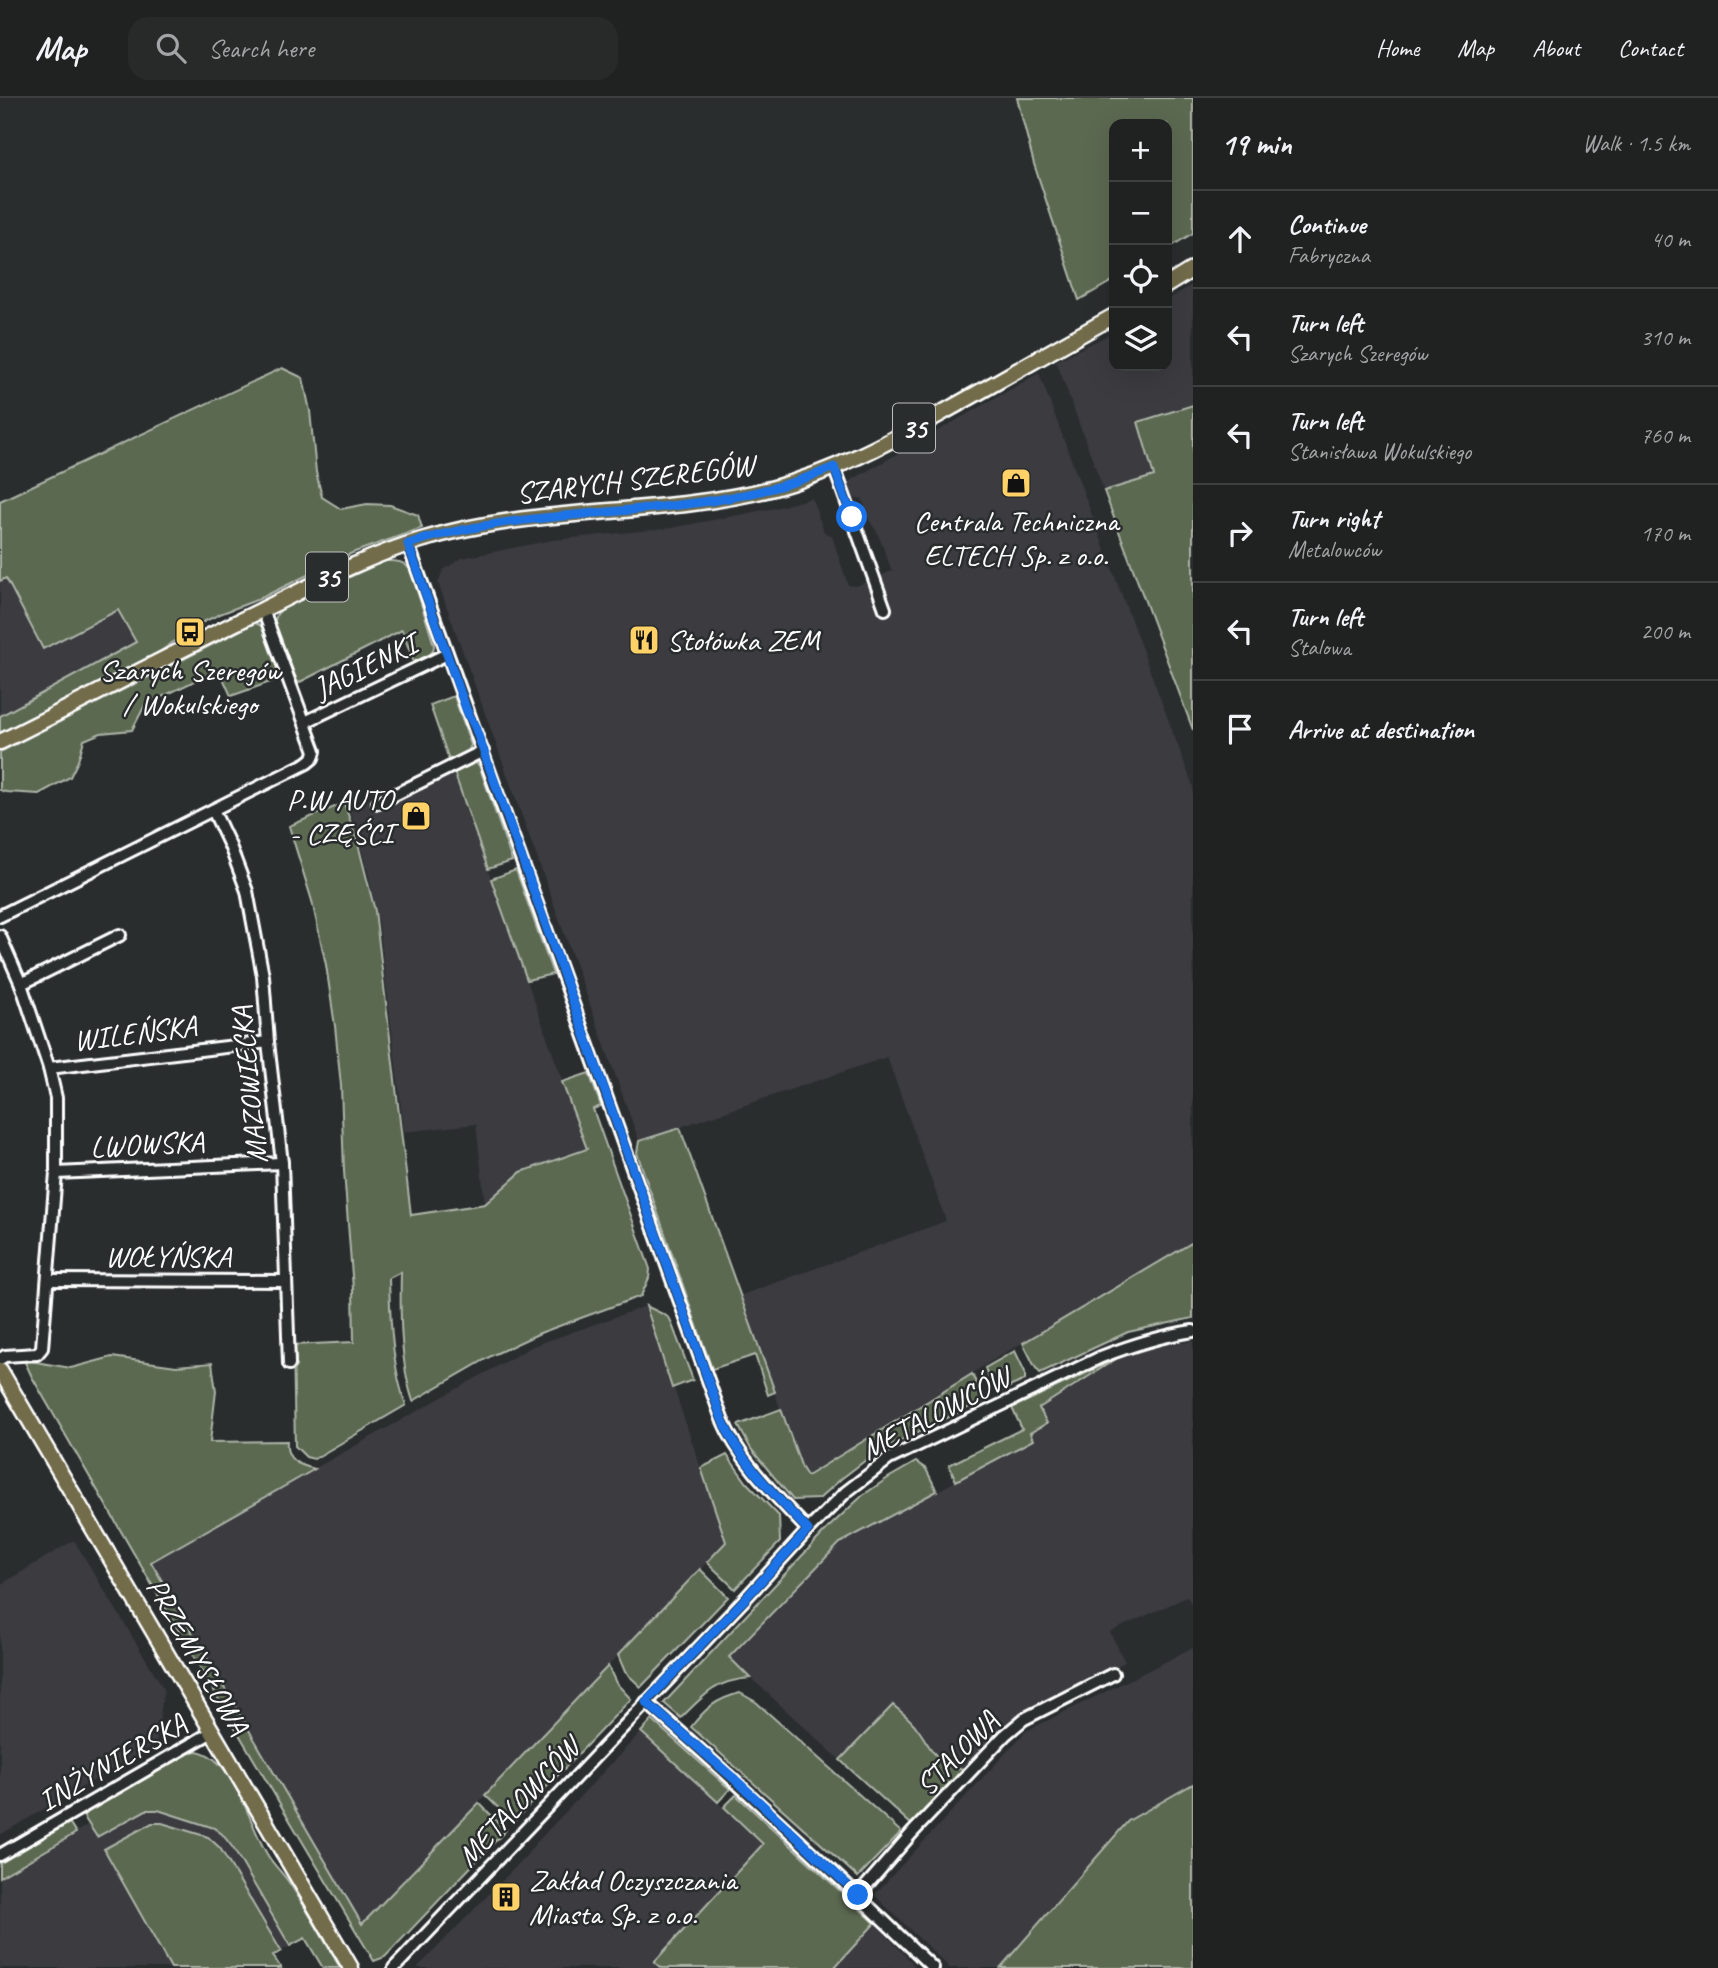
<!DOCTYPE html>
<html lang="en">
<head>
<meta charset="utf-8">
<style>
  :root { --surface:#202222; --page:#282a2a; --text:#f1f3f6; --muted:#a2a4a5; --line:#3d3f40 }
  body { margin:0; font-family:Caveat,sans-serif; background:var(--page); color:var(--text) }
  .controls { position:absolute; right:21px; top:21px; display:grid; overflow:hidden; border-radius:14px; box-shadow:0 7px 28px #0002 }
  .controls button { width:63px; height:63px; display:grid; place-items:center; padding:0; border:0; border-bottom:2px solid var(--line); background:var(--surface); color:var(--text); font:35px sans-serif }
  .stop { position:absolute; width:21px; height:21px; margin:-16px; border:5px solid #1a73e8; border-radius:50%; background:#fff }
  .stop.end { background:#1a73e8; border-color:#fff; box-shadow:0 2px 7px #0008 }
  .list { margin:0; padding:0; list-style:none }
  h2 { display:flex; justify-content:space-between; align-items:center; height:91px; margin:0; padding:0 28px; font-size:30px }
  h2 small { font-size:23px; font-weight:400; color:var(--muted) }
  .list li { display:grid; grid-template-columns:46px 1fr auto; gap:21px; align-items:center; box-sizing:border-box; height:98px; padding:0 28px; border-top:2px solid var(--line) }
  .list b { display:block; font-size:26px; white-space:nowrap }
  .list p { margin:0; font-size:23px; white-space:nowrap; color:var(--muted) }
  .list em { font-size:23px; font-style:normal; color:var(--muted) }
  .icon { flex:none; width:38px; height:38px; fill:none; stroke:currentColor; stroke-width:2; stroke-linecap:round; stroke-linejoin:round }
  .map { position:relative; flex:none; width:1193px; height:1870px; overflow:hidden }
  header { display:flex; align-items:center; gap:42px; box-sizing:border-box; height:98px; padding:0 35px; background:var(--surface); border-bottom:2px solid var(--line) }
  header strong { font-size:33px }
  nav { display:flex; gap:38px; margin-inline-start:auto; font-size:24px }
  .search { width:490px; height:63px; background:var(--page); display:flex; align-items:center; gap:18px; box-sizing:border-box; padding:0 24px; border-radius:21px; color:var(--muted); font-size:26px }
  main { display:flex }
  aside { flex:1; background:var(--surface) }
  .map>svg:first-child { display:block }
</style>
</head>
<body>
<header>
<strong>Map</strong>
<div class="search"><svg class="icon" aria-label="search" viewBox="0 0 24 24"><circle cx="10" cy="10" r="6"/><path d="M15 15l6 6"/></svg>Search here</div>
<nav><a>Home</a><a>Map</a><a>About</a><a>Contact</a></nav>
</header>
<main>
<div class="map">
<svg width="1193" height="1870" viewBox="0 0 1193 1870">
  <rect width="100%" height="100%" fill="#2a2d2e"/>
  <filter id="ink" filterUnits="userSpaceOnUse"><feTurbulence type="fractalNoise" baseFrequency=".0143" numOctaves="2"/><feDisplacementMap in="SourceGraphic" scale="14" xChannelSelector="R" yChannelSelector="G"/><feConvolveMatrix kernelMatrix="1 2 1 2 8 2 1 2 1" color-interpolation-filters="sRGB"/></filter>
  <g filter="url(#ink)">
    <g fill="#3a3a40">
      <polygon points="1193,186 1193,307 1138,324 1154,378 1104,393 1056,263 1114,234 1114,268 1167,268 1167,202"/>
      <polygon points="1039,275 1193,688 1193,1144 995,1261 807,1378 802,1370 739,1198 946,1123 887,959 639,1043 438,485 443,472 462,460 553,442 671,430 775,410 812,400 824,434 832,438 848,487 856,488 892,473 877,434 869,422 862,400 855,401 848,384"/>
      <polygon points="81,442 139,549 0,623 0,483"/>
      <polygon points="449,662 592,1066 485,1106 476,1026 404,1034 379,827 367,770 349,711"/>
      <polygon points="646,1208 726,1444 362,1827 150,1463 533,1248"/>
      <polygon points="1193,1243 1193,1509 1187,1499 1110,1534 1125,1564 1023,1615 1004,1629 965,1671 950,1669 939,1662 927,1648 916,1629 893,1607 840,1662 728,1559 840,1445 1033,1342 1030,1335 1039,1310 1116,1261 1156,1249"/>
      <polygon points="74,1442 164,1591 156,1646 0,1737 0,1487"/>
      <polygon points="1193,1550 1193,1686 1127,1722 1000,1870 950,1870 874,1797 1026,1633"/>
      <polygon points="641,1634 763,1746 655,1864 661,1870 417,1870 525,1759 535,1746"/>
      <polygon points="218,1690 305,1840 251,1870 0,1870 0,1779 89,1726"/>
      <polygon points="875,1825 917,1870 834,1870"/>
    </g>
    <g fill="#5b6951" stroke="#adb4a8" stroke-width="2">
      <polygon points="1017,0 1193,0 1193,135 1167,151 1167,26 1114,26 1114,182 1079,202 1034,66"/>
      <polygon points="282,270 303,280 310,313 316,374 322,399 341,411 367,406 390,407 418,417 422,430 352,455 259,501 220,516 180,535 181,538 157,556 0,636 0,618 136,544 118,512 43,551 6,480 0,483 0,403"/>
      <polygon points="1193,307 1193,632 1104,393 1154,378 1138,324"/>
      <path d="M384 463C396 463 403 462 411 473L434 547C434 558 424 561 414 565L402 532 298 585 274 525 277 516 283 510Z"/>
      <polygon points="255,525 262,528 282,580 231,598 219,571 145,607 132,632 101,635 84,642 78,663 70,679 39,696 6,694 0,692 0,654"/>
      <polygon points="454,598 471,647 468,654 449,662 430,607"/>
      <polygon points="473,664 479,667 512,763 488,771 454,674"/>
      <path d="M344 705 357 742 375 813 411 1117 485 1106 521 1074 587 1051 562 984 589 975 601 1008 593 1011 650 1171 649 1180 641 1198 540 1235 493 1257 413 1303C400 1265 400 1214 401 1174L389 1180C390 1219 392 1270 406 1307L314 1361 306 1359 295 1348 293 1247 354 1244 353 1191 344 1073 341 988 335 928 326 867 312 803 289 728Z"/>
      <polygon points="516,772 553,876 527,882 491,781"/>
      <polygon points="680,1030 775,1294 768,1297 755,1257 712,1271 637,1055 639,1043"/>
      <polygon points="1193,1144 1193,1220 1128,1234 1040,1275 1035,1269 1023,1245"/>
      <polygon points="646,1208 665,1217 670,1221 693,1282 672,1290"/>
      <polygon points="1015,1253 1025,1274 1025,1282 998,1294 992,1289 985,1270"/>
      <path d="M112 1259 176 1268 212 1265 216 1293 210 1344 287 1343C285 1362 298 1367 315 1371L151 1464 362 1826 479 1705 506 1732 385 1859 374 1863C257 1670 145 1475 32 1279L24 1262 71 1270Z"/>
      <polygon points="1116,1261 1039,1310 1047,1325 1030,1335 1033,1342 956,1383 949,1367 1022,1331 1012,1310"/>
      <polygon points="972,1276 984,1302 875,1355 841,1381 819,1401 793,1402 751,1351 738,1327 781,1311 802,1370 807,1378"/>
      <polygon points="727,1357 747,1385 779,1418 780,1444 735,1491 707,1464 726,1444 701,1370"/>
      <path d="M916 1364 926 1371 937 1393 840 1445 729 1559 750 1580C715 1583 705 1596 681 1620L664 1605 829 1429 863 1397 888 1380Z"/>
      <polygon points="700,1471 728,1499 641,1589 625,1574 618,1557"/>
      <polygon points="608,1568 616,1585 631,1601 513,1724 485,1697"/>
      <path d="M740 1595 756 1604 901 1734 858 1779 691 1629C706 1610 716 1601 740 1595Z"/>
      <path d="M893 1607C901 1614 911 1621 917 1630 933 1652 935 1667 965 1671L912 1727 840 1662Z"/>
      <polygon points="652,1622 730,1691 718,1704 641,1634"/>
      <path d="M197 1653C235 1660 249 1727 267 1756 273 1767 284 1776 290 1786 308 1813 324 1842 340 1870H323L305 1840 290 1848 233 1750 222 1736 214 1730 158 1712H146L97 1739 82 1716 184 1655Z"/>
      <polygon points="1193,1686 1193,1870 1000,1870 1128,1723"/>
      <polygon points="736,1697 875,1825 834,1870 661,1870 654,1864 763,1746 724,1709"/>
      <polygon points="69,1724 76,1735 0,1779 0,1764"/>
      <polygon points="152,1725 162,1725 208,1739 220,1750 281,1853 273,1858 281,1870 171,1870 104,1751"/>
    </g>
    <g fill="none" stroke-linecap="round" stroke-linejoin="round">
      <g stroke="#fff" stroke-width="16">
        <g id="minor">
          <polyline points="834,369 885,511"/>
          <path d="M408 446 722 1321C740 1364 776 1398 808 1432"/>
          <polyline points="305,624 447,556"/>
          <polyline points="378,705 483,653"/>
          <polyline points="213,712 230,748 247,793 263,878 268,944 282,1065 289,1266"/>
          <polyline points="0,818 307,665 313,660 315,653 263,512"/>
          <polyline points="0,838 21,886 49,970 56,1000 56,1075 42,1250 37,1256 5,1258 0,1261"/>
          <polyline points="21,886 120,837"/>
          <polyline points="49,970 268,944"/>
          <polyline points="56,1075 282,1065"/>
          <polyline points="49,1182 286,1183"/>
          <path d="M646 1604C744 1690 839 1779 933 1870"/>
          <polyline points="0,1757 212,1634"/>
          <polyline points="858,1797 912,1735 1005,1637 1024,1621 1113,1576"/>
          <path d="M394 1870 743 1503 808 1432 846 1394 889 1361 1101 1259C1132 1247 1161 1238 1193 1233"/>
        </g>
      </g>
      <g stroke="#fff" stroke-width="19">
        <g id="major">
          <polyline points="1167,187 1193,171"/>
          <path d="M0 644C87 601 173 555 260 513 313 487 364 459 421 442 536 407 658 420 774 390 833 374 887 345 940 316 998 284 1056 250 1114 218"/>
          <polyline points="0,1272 351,1870"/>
        </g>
      </g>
      <use href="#minor" stroke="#2a2d2e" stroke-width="10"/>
      <use href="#major" stroke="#726c4b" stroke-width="14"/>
    </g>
  </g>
  <g fill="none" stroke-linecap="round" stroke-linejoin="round" filter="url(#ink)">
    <path stroke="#1a73e8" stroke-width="9" d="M852 419 834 369C699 428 547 401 408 446L467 613 475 629 722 1321C740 1364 776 1398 808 1432L743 1503 646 1604 740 1686 858 1797"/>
  </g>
  <defs>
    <g id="shop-square" transform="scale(1.575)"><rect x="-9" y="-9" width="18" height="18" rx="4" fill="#ffd166" stroke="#2a2d2e"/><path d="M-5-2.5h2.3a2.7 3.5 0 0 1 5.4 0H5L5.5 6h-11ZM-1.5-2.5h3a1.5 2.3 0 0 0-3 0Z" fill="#111"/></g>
    <g id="bus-square" transform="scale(1.575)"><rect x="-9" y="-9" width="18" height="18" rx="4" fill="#ffd166" stroke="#2a2d2e"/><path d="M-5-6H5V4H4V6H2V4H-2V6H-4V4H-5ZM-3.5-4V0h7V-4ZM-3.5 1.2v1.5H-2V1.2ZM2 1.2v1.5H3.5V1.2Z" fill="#111"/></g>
    <g id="restaurant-square" transform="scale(1.575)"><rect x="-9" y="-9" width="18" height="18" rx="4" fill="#ffd166" stroke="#2a2d2e"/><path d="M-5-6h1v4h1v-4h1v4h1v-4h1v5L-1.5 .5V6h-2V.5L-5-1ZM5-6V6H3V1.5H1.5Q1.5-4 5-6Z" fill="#111"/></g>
    <g id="building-square" transform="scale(1.575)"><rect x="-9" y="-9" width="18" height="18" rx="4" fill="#ffd166" stroke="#2a2d2e"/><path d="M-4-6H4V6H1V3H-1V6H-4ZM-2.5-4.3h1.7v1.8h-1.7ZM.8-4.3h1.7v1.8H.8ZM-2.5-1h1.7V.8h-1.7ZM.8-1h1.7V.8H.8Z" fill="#111"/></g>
  </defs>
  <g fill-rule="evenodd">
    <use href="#shop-square" x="1016" y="385"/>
    <use href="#bus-square" x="190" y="534"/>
    <use href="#restaurant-square" x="644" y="542"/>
    <use href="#shop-square" x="416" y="718"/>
    <use href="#building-square" x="506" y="1799"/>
  </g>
  <g text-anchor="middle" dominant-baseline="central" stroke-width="5" stroke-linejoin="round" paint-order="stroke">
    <g fill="#2a2d2e" stroke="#bfc0c0" stroke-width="2">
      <rect x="893" y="305.5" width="42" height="49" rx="5"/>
      <rect x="306" y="454.5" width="42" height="49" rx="5"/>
    </g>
    <g font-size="28" font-weight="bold" fill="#fff">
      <text x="914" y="330">35</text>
      <text x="327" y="479">35</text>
    </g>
    <g font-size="30" fill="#fff" stroke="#2a2d2e">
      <text transform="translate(635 381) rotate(-7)">SZARYCH SZEREGÓW</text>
      <text transform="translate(365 568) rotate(-26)">JAGIENKI</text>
      <text transform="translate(135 935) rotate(-7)">WILEŃSKA</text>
      <text transform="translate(249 987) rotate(-96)">MAZOWIECKA</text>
      <text transform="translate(147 1046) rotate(-3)">LWOWSKA</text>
      <text x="168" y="1158">WOŁYŃSKA</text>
      <text transform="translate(935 1315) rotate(-28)">METALOWCÓW</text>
      <text transform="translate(198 1558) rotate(60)">PRZEMYSŁOWA</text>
      <text transform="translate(957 1655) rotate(-46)">STALOWA</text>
      <text transform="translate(112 1664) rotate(-30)">INŻYNIERSKA</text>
      <text transform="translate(518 1704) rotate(-47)">METALOWCÓW</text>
    </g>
    <g font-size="30" fill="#fff" stroke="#2a2d2e">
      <text x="1016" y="423">Centrala Techniczna<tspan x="1016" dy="34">ELTECH Sp. z o.o.</tspan></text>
      <text x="667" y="542" text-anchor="start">Stołówka ZEM</text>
      <text x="190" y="572">Szarych Szeregów<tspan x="190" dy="34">/ Wokulskiego</tspan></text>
      <text x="393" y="701" text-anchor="end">P.W AUTO<tspan x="393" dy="34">- CZĘŚCI</tspan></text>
      <text x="529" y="1782" text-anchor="start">Zakład Oczyszczania<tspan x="529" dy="34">Miasta Sp. z o.o.</tspan></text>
    </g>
  </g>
</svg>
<div class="controls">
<button>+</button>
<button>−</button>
<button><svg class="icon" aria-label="locate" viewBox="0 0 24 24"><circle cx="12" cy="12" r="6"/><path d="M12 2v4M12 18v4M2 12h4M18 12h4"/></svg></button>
<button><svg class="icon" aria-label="layers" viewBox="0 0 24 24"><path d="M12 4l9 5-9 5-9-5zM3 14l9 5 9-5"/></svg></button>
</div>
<div class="stop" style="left:852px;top:419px"></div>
<div class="stop end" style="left:858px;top:1797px"></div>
</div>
<aside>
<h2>19 min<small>Walk · 1.5 km</small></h2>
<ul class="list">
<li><svg class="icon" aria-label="ahead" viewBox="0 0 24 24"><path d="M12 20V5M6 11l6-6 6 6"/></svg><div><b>Continue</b><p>Fabryczna</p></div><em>40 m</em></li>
<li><svg class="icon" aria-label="left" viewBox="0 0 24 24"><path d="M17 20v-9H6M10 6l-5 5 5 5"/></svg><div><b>Turn left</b><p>Szarych Szeregów</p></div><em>310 m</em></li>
<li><svg class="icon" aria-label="left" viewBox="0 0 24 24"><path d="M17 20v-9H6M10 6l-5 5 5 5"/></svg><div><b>Turn left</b><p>Stanisława Wokulskiego</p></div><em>760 m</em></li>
<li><svg class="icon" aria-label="right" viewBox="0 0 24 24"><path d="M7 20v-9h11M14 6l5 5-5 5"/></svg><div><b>Turn right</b><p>Metalowców</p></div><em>170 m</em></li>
<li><svg class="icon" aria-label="left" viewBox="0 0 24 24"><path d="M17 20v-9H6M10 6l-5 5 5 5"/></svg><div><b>Turn left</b><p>Stalowa</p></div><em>200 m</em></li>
<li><svg class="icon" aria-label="arrive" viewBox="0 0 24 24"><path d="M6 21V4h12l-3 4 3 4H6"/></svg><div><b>Arrive at destination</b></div></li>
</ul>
</aside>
</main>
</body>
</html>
